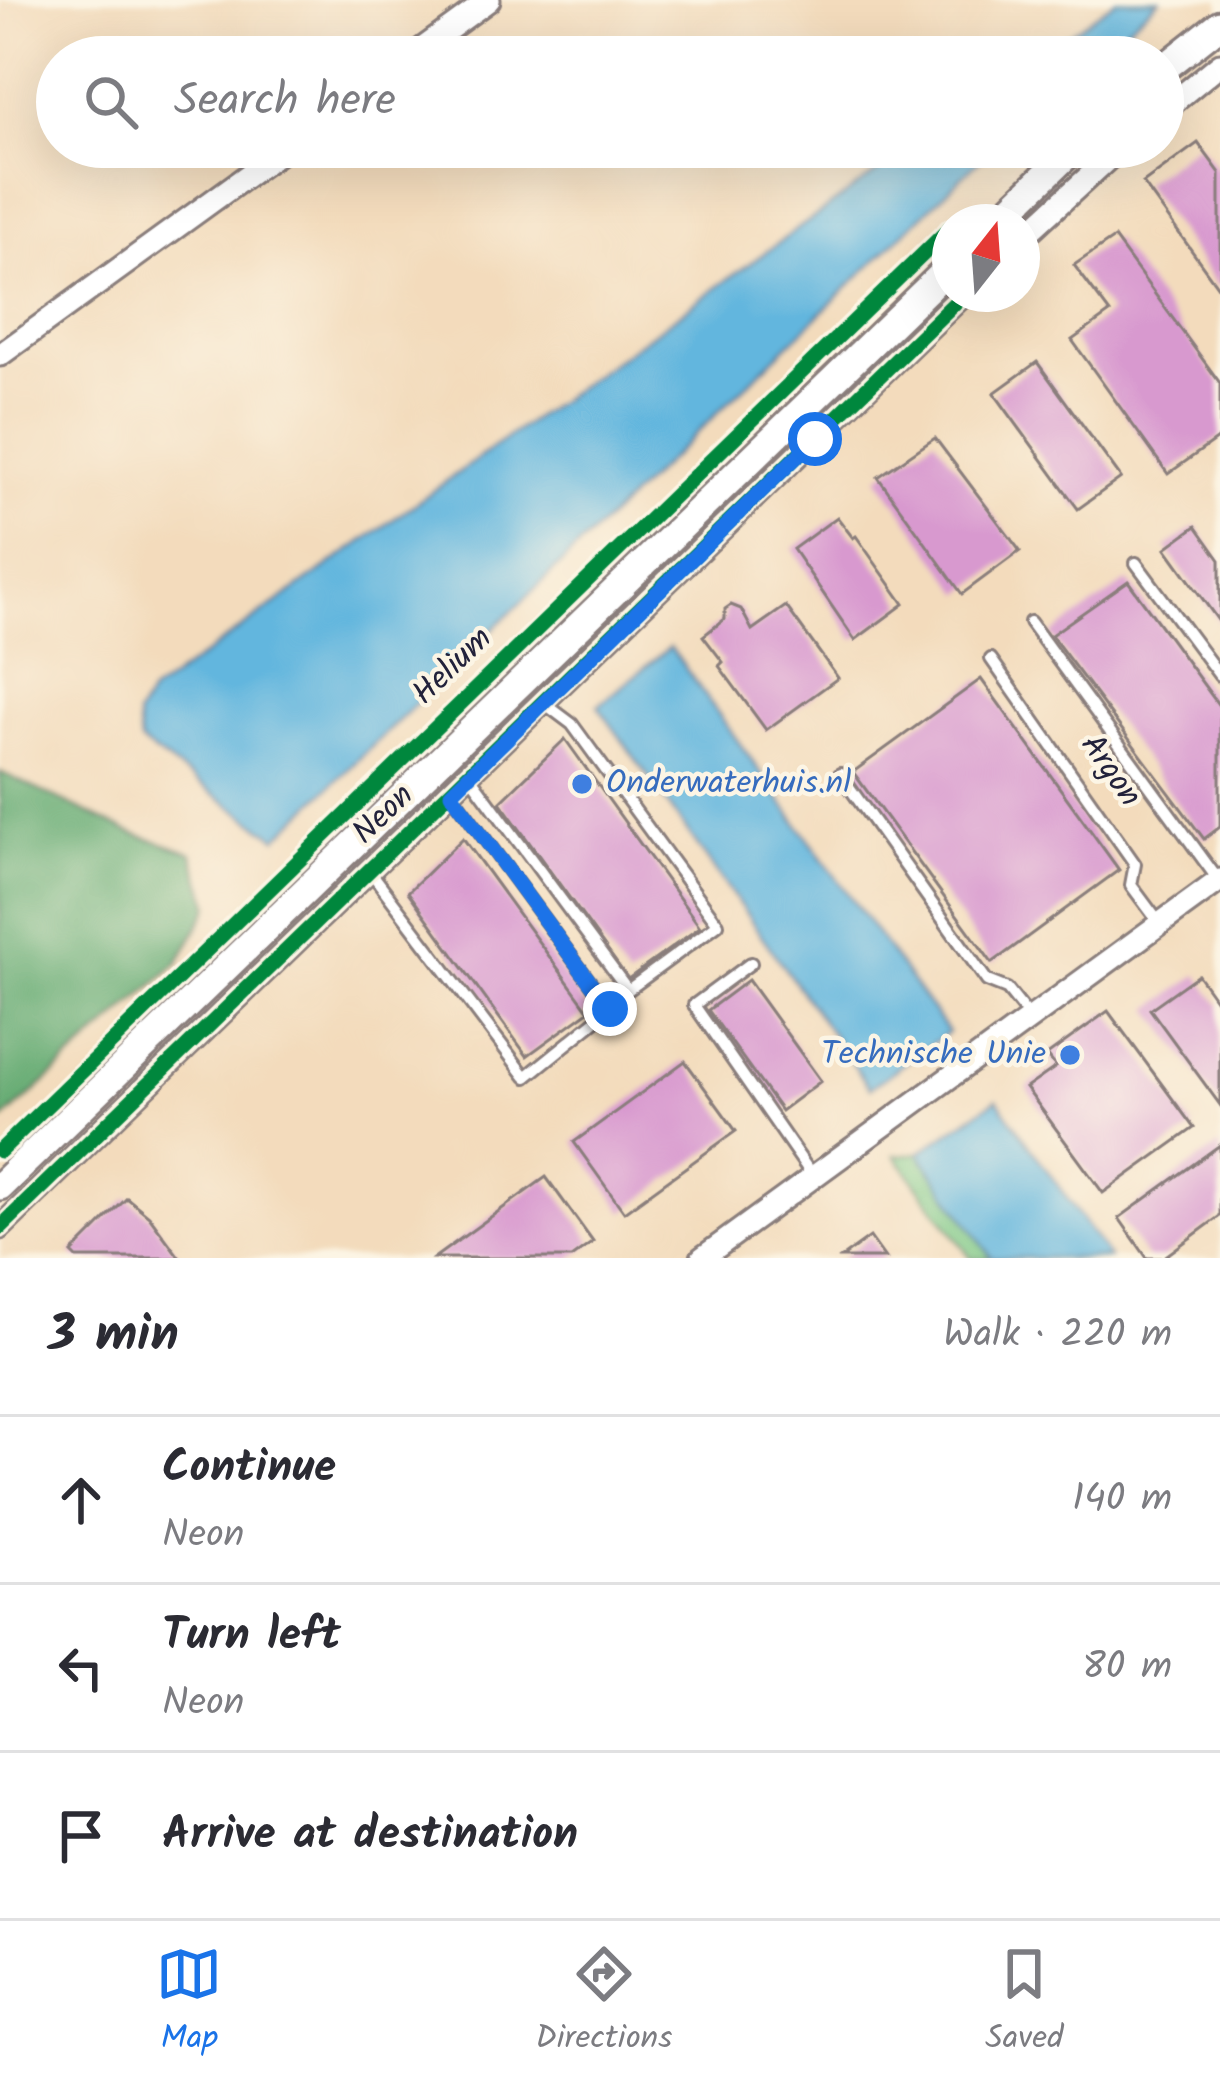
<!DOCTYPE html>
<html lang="en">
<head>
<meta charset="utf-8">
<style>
  :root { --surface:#fff; --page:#f2f2f3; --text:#2b2b33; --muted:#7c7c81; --line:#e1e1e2; --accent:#1a73e8 }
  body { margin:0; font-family:Kalam,sans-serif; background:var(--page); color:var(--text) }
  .compass { position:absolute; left:932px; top:204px; width:108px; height:108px; border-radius:50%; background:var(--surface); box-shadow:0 12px 48px #0002; rotate:17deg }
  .stop { position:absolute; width:36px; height:36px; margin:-27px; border:9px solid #1a73e8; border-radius:50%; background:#fff }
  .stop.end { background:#1a73e8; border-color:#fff; box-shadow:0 3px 12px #0008 }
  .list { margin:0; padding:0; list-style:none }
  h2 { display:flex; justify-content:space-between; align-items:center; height:156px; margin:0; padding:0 48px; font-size:51px }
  h2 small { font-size:39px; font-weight:400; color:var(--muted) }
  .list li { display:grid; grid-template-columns:78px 1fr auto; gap:36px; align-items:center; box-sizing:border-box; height:168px; padding:0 48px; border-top:3px solid var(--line) }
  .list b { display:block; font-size:45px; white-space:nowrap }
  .list p { margin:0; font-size:39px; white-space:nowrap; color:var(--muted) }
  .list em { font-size:39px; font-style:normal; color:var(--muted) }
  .icon { flex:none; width:66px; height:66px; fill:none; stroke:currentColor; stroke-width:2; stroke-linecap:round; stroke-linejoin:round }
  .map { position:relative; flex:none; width:1220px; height:1258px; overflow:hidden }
  .search { position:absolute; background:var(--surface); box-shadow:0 12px 48px #0002; left:36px; right:36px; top:36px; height:132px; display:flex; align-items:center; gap:30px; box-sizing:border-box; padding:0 42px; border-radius:66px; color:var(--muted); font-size:45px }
  .sheet { height:660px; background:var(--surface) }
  nav { display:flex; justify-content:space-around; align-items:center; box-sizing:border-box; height:168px; border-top:3px solid var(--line); background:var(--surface); font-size:33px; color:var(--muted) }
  nav a { display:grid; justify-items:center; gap:6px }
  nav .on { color:var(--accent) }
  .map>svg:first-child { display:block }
</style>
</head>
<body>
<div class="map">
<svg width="1220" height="1258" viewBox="0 0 1220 1258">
  <rect width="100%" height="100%" fill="#fcf5e5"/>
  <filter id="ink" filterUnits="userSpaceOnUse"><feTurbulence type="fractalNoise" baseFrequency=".00833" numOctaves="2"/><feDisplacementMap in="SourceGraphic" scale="24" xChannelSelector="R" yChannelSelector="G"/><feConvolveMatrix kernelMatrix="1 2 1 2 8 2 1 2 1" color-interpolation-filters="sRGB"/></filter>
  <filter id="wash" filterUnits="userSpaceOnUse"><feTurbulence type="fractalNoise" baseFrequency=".004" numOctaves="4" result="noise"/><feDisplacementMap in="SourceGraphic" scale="48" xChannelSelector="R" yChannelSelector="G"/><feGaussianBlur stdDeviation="2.7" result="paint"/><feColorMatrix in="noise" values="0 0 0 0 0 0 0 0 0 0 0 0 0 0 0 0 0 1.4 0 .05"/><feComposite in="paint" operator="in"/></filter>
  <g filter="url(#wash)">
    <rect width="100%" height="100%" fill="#f3dbbc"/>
    <polygon fill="#7dc886" stroke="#507560" stroke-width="3" points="919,1153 992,1258 971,1258 895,1155"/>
    <polygon fill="#66ac73" stroke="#446757" stroke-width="3" points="0,772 129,832 192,853 210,906 178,963 0,1123"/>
    <g fill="#62b6de" stroke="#426c8c" stroke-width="3">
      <polygon points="1116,0 1159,0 1093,57 1037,57"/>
      <polygon points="912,147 993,147 277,838 140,742 137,716 150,694"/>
      <polygon points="670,647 948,1032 870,1088 598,706"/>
      <polygon points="997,1099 1109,1258 992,1258 919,1153"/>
    </g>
    <g id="blocks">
      <g fill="#d899cf">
        <polygon points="1198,143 1220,173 1220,290 1143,183"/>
        <polygon points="1114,238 1220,383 1220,437 1168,474 1072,340 1110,313 1074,265"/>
        <polygon points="1037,362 1121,478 1078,509 994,393"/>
        <polygon points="935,438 1020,551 962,594 878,477"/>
        <polygon points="837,517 853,538 856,536 904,604 855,640 793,549"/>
        <polygon points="1196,526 1220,560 1220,623 1166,548"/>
        <polygon points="1128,581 1220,707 1220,827 1204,839 1051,635"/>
        <polygon points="731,605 741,609 752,630 786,606 838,678 766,730 719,666 723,662 703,636 725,619 725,609"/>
        <polygon points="981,679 1119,870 992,963 853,772"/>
        <polygon points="565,739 700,927 628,979 500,802"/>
        <polygon points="463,838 589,1011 527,1056 408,892"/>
        <polygon points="1198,975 1220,1006 1220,1105 1150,1009"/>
        <polygon points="748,980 821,1081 781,1111 708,1010"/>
        <polygon points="1108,1011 1194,1128 1103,1193 1026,1088 1056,1067 1047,1055"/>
        <polygon points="685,1061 736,1131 624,1212 574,1142"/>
        <polygon points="1220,1145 1220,1216 1163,1258 1147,1258 1119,1218"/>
        <polygon points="546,1177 593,1242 571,1258 434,1258"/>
        <polygon points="127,1198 149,1216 180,1258 77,1258 72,1253"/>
        <polygon points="870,1237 885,1258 841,1258"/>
      </g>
    </g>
  </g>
  <g filter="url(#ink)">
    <use href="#blocks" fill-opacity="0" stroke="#8a7e7c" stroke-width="3"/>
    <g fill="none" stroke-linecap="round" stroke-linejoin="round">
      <g stroke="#8a7e7c" stroke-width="16">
        <g id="service">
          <polyline points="1136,563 1220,676"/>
          <polyline points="1030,622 1219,881"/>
          <polyline points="991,659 1135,864 1131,885 1160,924"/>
          <polyline points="840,774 987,981 1007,989 1031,1019"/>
          <polyline points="469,775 628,990 718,924 572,724 544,703"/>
          <polyline points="370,871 526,1077 610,1009 451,793"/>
          <polyline points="751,963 694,1005 814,1178"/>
        </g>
      </g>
      <g stroke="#8a7e7c" stroke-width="27">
        <g id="minor">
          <polyline points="411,57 489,0"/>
          <polyline points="1163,111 1220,64"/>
          <polyline points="1022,238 1121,147"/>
          <polyline points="0,355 287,147"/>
          <polyline points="0,1228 964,294"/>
          <polyline points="702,1258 1220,880"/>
        </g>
      </g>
      <g stroke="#8a7e7c" stroke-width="33">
        <g id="tertiary">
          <polyline points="1163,69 1220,24"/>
          <polyline points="997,222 1075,147"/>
          <polyline points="0,1186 950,267"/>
        </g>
      </g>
      <use href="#service" stroke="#fff" stroke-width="10"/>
      <use href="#minor" stroke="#fff" stroke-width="21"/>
      <use href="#tertiary" stroke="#fff" stroke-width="27"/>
      <g stroke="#fcf5e5" stroke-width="22">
        <g id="cycleway">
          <polyline points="0,1151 950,228"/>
          <polyline points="0,1228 964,294"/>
        </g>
      </g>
      <use href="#cycleway" stroke="#00873e" stroke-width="15"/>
    </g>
  </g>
  <g fill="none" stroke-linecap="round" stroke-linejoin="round" filter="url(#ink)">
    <polyline stroke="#1a73e8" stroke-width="15" points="610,1009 451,793 815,439"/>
  </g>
  <g fill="#3f7fe0" stroke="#fcf5e5" stroke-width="4.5">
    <circle cx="582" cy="784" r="12"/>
    <circle cx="1070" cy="1055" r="12"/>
  </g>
  <g text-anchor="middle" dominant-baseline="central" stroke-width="9" stroke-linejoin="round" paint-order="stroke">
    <g font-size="33" fill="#22223b" stroke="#fcf5e5">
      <text transform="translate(453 667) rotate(-44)">Helium</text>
      <text transform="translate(1110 771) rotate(55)">Argon</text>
      <text transform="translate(384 815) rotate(-44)">Neon</text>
    </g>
    <g font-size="33" fill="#366cbe" stroke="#fcf5e5" text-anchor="start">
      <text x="606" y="784">Onderwaterhuis.nl</text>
      <text x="1046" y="1055" text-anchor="end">Technische Unie</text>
    </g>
  </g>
</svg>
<svg class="compass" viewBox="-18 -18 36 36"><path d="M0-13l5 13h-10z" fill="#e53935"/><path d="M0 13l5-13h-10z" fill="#7c7c81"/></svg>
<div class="stop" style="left:815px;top:439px"></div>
<div class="stop end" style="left:610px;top:1009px"></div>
<div class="search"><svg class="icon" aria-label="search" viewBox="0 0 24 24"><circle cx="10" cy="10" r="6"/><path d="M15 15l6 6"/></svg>Search here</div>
</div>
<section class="sheet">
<h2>3 min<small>Walk · 220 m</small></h2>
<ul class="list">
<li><svg class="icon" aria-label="ahead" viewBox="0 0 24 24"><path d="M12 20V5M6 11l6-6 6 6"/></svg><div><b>Continue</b><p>Neon</p></div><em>140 m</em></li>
<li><svg class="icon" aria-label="left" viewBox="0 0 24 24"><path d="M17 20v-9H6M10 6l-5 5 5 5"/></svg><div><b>Turn left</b><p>Neon</p></div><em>80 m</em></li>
<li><svg class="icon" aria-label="arrive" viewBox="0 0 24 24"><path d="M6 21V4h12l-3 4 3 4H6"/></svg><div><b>Arrive at destination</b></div></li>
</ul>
</section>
<nav>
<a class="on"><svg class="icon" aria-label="map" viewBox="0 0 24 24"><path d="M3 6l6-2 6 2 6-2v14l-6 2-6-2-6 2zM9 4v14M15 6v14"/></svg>Map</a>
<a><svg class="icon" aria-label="directions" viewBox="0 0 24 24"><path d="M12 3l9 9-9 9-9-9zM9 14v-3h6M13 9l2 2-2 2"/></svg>Directions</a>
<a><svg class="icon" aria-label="saved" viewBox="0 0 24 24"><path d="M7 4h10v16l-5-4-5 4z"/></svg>Saved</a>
</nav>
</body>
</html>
